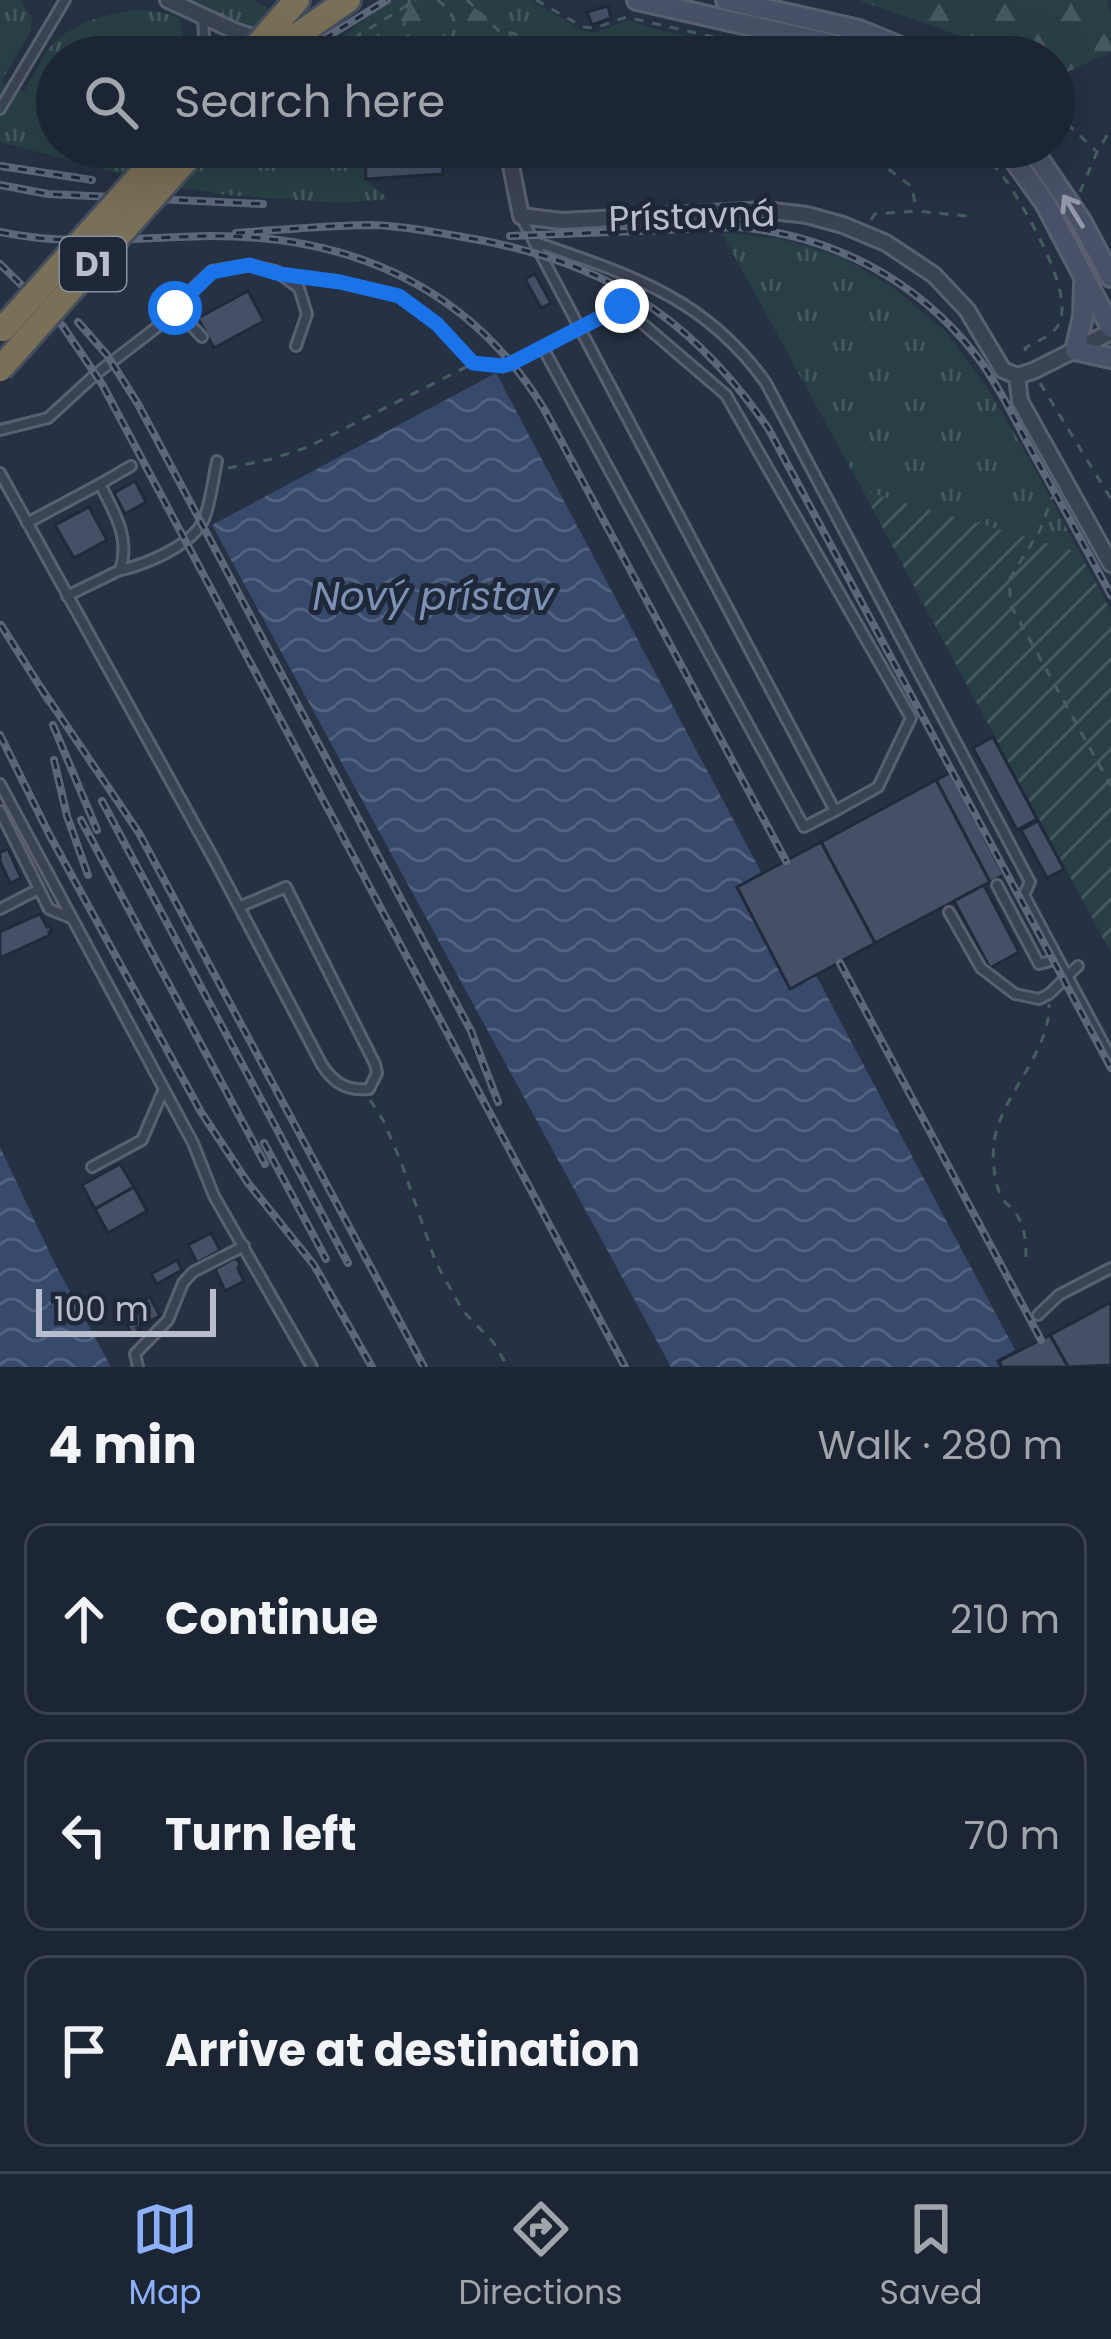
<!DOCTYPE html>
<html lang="en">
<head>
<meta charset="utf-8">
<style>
  :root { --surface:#1c2533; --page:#252d3b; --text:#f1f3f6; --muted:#a0a5ac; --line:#3a424e; --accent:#8db0fd }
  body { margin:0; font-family:Poppins,sans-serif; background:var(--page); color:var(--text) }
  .scale { position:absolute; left:36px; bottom:30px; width:180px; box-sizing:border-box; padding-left:12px; border:6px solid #b8becd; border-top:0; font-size:33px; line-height:42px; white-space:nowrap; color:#b8becd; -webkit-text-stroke:9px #1f2839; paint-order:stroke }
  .stop { position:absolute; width:36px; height:36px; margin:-27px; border:9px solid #1a73e8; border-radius:50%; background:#fff }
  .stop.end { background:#1a73e8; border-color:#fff; box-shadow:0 3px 12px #0008 }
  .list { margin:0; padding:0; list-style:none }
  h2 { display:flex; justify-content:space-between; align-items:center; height:156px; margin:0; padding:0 48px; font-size:51px }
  h2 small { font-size:39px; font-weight:400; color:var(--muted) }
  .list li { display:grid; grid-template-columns:78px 1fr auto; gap:36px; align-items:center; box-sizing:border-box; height:192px; margin:0 24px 24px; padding:0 24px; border:3px solid var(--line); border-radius:24px }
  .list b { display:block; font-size:45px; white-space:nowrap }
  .list em { font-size:39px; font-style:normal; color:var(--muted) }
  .icon { flex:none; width:66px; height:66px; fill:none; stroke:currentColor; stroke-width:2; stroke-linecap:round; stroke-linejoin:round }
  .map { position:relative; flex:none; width:1111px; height:1367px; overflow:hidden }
  .search { position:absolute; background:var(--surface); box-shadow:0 12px 48px #0002; left:36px; right:36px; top:36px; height:132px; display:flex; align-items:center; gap:30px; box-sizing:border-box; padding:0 42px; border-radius:66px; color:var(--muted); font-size:45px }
  .sheet { height:804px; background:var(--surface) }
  nav { display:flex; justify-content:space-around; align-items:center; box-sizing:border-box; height:168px; border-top:3px solid var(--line); background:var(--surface); font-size:33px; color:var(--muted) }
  nav a { display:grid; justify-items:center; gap:6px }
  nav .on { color:var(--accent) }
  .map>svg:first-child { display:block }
</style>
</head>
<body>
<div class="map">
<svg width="1111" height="1367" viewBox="0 0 1111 1367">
  <defs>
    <pattern id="grass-tufts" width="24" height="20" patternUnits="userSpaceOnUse" patternTransform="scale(3)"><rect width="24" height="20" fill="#284045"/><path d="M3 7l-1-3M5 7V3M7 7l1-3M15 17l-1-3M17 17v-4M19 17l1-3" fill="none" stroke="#455a5f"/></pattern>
    <pattern id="forest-firs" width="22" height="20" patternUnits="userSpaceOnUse" patternTransform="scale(3)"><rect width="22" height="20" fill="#284045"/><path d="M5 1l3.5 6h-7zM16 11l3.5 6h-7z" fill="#455a5f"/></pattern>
    <pattern id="garden-furrows" width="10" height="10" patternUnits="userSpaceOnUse" patternTransform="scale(3)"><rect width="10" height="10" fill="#284045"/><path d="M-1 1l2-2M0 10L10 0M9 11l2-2" fill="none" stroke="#455a5f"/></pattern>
    <pattern id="water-waves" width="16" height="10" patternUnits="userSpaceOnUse" patternTransform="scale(3)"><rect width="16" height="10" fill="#384a6c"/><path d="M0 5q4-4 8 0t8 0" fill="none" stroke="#536280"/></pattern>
  </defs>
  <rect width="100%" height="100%" fill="#263144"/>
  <g fill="url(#grass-tufts)">
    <path d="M0 0H20L32 18 30 33 1 82 24 92C33 77 42 55 54 43 83 15 145 0 180 19L185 57H57V147H442V151L365 155 366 179 388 199 341 203 227 195 159 184 0 142Z"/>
    <polygon points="186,0 252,0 339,40 408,57 330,56 240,25"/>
    <polygon points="464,0 530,0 583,31 594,33 629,20 650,28 785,57 529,57 532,51"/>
    <polygon points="722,233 779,238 842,257 891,286 946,332 984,383 1034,467 1079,552 863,491"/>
  </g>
  <g fill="url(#forest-firs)">
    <polygon points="393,0 464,0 533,51 529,57 409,57 339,40 363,20"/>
    <polygon points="858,0 1107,0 1111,15 1111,52 1054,78 1054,57 1018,57 999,40 961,36"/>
  </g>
  <polygon fill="url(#garden-furrows)" points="863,491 1079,552 1111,611 1111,953"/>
  <g fill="url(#water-waves)">
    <polygon points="496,373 1015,1350 996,1360 999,1367 671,1367 212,525"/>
    <polygon points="0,1147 54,1262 111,1367 0,1367"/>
  </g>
  <g fill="#455067" stroke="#212a3b" stroke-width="3">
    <polygon points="608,6 611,18 592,25 587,12"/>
    <polygon points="442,151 443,174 366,179 365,155"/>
    <polygon points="535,274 551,303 541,308 525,279"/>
    <polygon points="248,291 264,321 214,348 198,318"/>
    <polygon points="135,481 146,502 125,514 114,493"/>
    <polygon points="89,507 107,540 74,558 55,525"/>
    <polygon points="993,737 1037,819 1017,830 973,748"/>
    <polygon points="950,773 1004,875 990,882 936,780"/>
    <polygon points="936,780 990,882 875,943 821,842"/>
    <polygon points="1038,821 1064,869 1047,878 1021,830"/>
    <polygon points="821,842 875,943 790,989 737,887"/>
    <polygon points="8,849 21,878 10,883 0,861 0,852"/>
    <polygon points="984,885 1019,952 990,968 954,901"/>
    <polygon points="40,914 47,927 49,926 52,931 49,932 50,935 0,958 0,932"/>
    <polygon points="120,1164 134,1187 95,1209 82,1185"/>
    <polygon points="134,1187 147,1211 108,1233 95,1209"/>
    <polygon points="211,1233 220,1250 197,1263 188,1245"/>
    <polygon points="235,1258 240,1263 238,1269 244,1281 225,1291 215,1269"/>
    <polygon points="177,1260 182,1270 157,1284 151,1274"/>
    <polygon points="150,1297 160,1316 137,1328 140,1330 132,1334 127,1326 132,1323 129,1317 142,1311 138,1303"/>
    <polygon points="1111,1302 1111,1365 1068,1367 1050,1335"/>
    <polygon points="1050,1335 1068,1367 1002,1367 999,1361"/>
  </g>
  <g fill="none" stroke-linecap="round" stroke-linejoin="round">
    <g stroke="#596171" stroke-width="14">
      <g id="service">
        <polyline points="203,18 205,57"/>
        <polyline points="0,109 65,0"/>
        <polyline points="521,217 835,811 804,827 543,348"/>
        <path d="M535 242C630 275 705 297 766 383L1030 882 1024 895 1058 959"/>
        <polyline points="175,308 202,337"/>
        <polyline points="581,328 622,306 726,395 911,718 878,787 835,811"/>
        <polyline points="0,430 48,418 96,374 165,321 185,296 212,271 249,265 276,271 299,288 307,314 296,346"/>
        <path d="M0 473 216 863 322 1065C334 1083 346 1091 369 1089L377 1073 375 1064 286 887 239 907"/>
        <polyline points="100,484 131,466"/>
        <path d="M27 523 100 484C114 512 131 538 120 570L67 596"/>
        <path d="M121 570C147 564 193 545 204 519 211 501 213 480 217 461"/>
        <polyline points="0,784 193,1143 214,1196 312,1367"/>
        <polyline points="0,811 49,909 71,918"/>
        <polyline points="997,885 1039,964 1058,959 1111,1058"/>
        <polyline points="0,909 39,889"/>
        <polyline points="949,912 981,968 1015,994 1039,999 1049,994 1078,966"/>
        <polyline points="92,1167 142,1140 163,1091"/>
        <polyline points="1038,1315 1059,1295 1111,1268"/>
        <polyline points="138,1367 135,1354 168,1320 183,1283 193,1272 244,1246"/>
      </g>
    </g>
    <g stroke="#596171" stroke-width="20">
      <g id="minor">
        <polyline points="168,0 237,32 262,40"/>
        <polyline points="283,46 318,57"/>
        <polyline points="503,147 510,161 521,216 562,221 764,210 807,215 843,225 886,243 934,275 967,310 1003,370 1017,376"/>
        <polyline points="1017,376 1020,401 1111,564"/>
        <polyline points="1017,376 1033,371 1111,332"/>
      </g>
    </g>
    <g stroke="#596171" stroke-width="24">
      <g id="secondary">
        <polyline points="637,0 854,49 876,57"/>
        <polyline points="726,0 859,30 925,57"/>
        <polyline points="1005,147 1045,203 1111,328"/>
        <polyline points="1031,147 1081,221 1111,277"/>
        <polyline points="1084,284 1083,317 1075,350 1111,358"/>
      </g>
    </g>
    <g stroke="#454e5e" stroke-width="30">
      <g id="motorway">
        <polyline points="274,26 297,0"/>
        <polyline points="295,37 348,0"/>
      </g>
    </g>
    <g stroke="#465d61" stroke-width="3" stroke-dasharray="9 9" stroke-linecap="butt">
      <path d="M410 0C404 14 401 24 409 37 432 72 481 29 437 0"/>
      <polyline points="467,0 498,30 539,40 569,57"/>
      <polyline points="536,0 583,27 595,28 626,17 801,57"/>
      <polyline points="1054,111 1096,151"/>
      <polyline points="860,147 912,187 916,209"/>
      <path d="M983 147C989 162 1001 173 1010 186 1027 214 1078 297 1057 327 1050 337 1035 342 1025 348L1027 359"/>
      <polyline points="1080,192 1097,152 1111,129"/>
      <polyline points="871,220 875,214 916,211 967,216"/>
      <path d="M300 277C390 289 411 293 473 363L503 366 535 352"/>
      <polyline points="554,342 572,333"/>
      <polyline points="1040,383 1111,499"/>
      <polyline points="228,468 272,459 308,447 472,364"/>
      <polyline points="1057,493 1052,498 1040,530 1009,580 1011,606 1111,786"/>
      <polyline points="370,1100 383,1120 401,1162 436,1263 463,1311 493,1342 508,1367"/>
      <path d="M1026 1257C1026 1241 1025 1226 1015 1212 1012 1207 1005 1204 1002 1198 994 1184 992 1159 994 1143 1000 1095 1050 1055 1049 1004"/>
    </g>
    <use href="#service" stroke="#3a4354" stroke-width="8"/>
    <use href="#minor" stroke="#3a4354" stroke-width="14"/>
    <use href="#secondary" stroke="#485167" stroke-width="18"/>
    <use href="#motorway" stroke="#7a6f57" stroke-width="24"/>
    <g stroke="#5c677b" stroke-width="8">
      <g id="rail">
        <polyline points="294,57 387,0"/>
        <polyline points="0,166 92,180"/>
        <polyline points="0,185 48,194 263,204"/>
        <path d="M0 232C70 247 139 237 210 236 350 235 470 287 544 409L786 861"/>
        <path d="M236 233C282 230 328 225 374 225 402 226 429 231 457 236 597 258 687 311 768 428L1111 1068"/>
        <path d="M510 236 739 227C832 236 916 279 975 354 999 385 1016 423 1035 457 1061 503 1086 549 1111 595"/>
        <polyline points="0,264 62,325 102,384 625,1367"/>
        <polyline points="78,322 107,355 138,404 471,1031 498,1102"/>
        <polyline points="0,360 190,147"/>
        <polyline points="1,625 49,701"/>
        <polyline points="41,688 139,833 424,1367"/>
        <polyline points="53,725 97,830"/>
        <polyline points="0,735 49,834 201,1112 248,1183 314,1265 372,1367"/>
        <polyline points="54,760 67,816 88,875"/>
        <polyline points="102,801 348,1263"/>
        <polyline points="81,820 265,1164"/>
        <polyline points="840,963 1041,1340"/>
        <polyline points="264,1143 326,1259"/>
      </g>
    </g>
    <use href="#rail" stroke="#1f2839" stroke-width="3" stroke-dasharray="9" stroke-linecap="butt"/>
    <g stroke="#454e5e" stroke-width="30" stroke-linecap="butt">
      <g id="motorway-bridge">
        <polyline points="247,57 274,26"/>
        <polyline points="277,57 295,37"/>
        <polyline points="3,329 166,147"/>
        <polyline points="0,369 186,160"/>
      </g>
    </g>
    <g stroke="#465d61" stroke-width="3" stroke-dasharray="9 9" stroke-linecap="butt">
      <polyline points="323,57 416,0"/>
      <polyline points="205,162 218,147"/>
    </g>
    <use href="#motorway-bridge" stroke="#7a6f57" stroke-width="24"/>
  </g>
  <defs><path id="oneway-shaft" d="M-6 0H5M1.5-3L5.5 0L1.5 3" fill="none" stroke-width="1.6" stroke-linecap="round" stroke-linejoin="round" transform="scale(3)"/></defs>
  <use stroke="#9198a9" href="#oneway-shaft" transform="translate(1073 211) rotate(-122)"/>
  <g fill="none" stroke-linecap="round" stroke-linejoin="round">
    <polyline stroke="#1a73e8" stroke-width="15" points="175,308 212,272 249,265 280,274 340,282 399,296 437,324 473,363 503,366 512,363 622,306"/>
  </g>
  <g text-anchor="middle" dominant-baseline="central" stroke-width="10" stroke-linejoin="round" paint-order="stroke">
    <rect fill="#1f2839" stroke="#8a91a1" stroke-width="3" x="60" y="237" width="66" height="54" rx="9"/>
    <g font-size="33" font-weight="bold" fill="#b8becd">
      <text x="93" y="264">D1</text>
    </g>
    <g font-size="36" fill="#b8becd" stroke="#1f2839">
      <text transform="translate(692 216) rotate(-2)">Prístavná</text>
    </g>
    <g font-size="39" font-style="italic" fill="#7d91b6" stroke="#1f2839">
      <text x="433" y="596">Nový prístav</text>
    </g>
  </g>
</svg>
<div class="scale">100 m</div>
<div class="stop" style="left:175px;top:308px"></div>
<div class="stop end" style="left:622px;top:306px"></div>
<div class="search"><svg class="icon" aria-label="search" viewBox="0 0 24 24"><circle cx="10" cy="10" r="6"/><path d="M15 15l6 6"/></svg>Search here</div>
</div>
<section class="sheet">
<h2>4 min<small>Walk · 280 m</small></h2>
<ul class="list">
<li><svg class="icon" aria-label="ahead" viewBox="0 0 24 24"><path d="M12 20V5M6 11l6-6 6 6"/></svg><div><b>Continue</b></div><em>210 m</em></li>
<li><svg class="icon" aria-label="left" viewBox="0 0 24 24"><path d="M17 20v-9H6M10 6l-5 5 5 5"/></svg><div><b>Turn left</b></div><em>70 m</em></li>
<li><svg class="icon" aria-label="arrive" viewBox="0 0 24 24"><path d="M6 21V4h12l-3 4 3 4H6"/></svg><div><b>Arrive at destination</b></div></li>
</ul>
</section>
<nav>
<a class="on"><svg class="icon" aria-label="map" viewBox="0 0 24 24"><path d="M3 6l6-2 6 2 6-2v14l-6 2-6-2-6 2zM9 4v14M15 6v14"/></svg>Map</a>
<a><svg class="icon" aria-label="directions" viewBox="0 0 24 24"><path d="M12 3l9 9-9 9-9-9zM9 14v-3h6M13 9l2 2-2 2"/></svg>Directions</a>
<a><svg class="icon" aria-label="saved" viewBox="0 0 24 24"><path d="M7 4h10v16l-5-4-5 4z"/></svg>Saved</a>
</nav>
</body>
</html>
